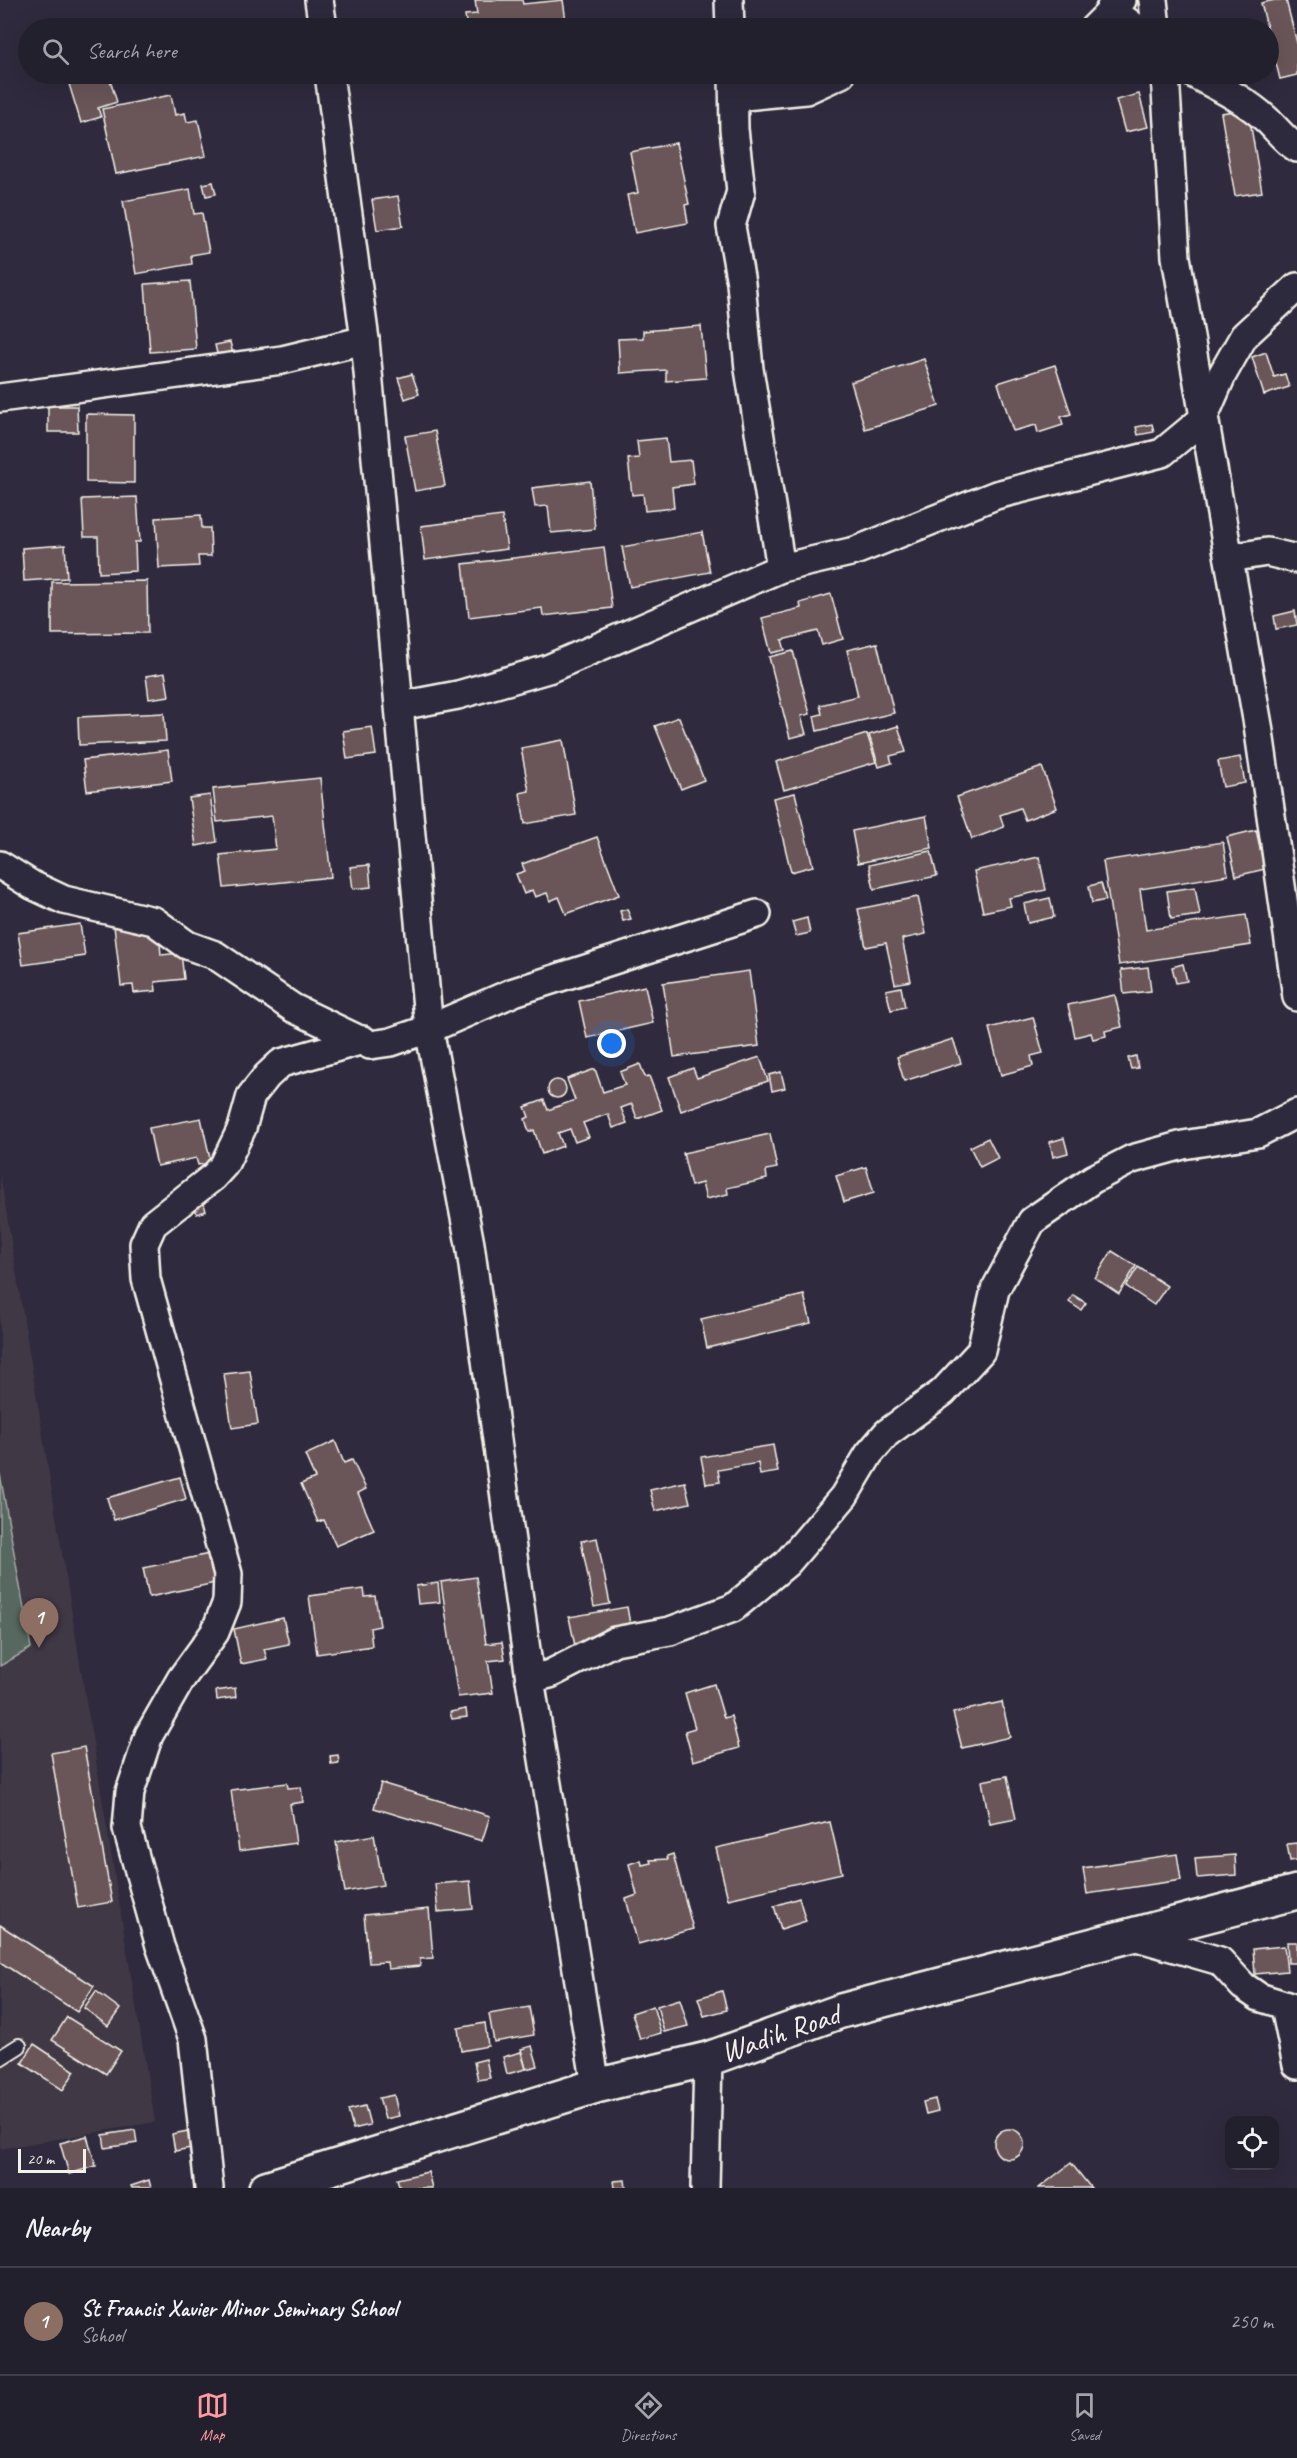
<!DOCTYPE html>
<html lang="en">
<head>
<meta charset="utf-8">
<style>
  :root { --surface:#23202e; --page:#2b2836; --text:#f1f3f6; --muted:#a3a3aa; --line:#403e4a; --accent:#ff9aa2 }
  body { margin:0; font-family:Caveat,sans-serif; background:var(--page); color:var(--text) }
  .controls { position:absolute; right:18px; bottom:18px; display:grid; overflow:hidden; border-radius:12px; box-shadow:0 6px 24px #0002 }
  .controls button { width:54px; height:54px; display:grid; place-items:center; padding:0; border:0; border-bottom:2px solid var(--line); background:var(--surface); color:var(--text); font:30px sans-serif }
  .scale { position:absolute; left:18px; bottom:15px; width:68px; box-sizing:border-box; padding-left:6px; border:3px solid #f4f1e8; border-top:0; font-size:16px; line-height:21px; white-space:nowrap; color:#f4f1e8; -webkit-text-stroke:4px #2f2a3d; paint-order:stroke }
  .you { position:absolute; left:612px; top:1044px; width:21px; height:21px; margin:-15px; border:4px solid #fff; border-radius:50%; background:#1a73e8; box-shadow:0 0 0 9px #1a73e833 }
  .badge { display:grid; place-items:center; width:39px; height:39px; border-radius:50%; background:var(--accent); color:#fff; font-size:20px; font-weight:700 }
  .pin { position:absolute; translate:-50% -50px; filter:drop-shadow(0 2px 3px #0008) }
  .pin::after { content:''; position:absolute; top:32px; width:21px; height:18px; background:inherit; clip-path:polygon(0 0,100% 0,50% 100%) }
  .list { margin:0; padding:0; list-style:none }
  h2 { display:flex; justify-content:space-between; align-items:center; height:78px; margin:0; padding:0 24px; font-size:26px }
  h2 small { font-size:20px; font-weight:400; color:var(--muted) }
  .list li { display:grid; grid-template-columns:39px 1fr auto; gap:18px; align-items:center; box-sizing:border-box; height:108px; padding:0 24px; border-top:2px solid var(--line) }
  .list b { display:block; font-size:22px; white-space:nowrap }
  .list p { margin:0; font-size:20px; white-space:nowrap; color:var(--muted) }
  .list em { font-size:20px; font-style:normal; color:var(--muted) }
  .icon { flex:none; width:33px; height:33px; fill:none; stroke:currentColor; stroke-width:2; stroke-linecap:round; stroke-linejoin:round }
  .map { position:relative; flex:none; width:1297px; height:2188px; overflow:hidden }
  .search { position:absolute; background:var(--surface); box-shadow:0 6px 24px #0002; left:18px; right:18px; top:18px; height:66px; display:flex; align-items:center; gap:15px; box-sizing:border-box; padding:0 21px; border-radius:33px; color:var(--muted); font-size:22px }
  .sheet { height:186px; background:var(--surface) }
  nav { display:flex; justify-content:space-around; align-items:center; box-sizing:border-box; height:84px; border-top:2px solid var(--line); background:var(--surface); font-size:16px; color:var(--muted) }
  nav a { display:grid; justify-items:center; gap:3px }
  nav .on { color:var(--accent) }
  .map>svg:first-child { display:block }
</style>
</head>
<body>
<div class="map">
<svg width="1297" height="2188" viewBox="0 0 1297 2188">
  <rect width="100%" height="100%" fill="#2f2a3d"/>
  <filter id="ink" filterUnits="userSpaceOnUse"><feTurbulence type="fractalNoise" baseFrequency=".0167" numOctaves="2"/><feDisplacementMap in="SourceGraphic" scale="12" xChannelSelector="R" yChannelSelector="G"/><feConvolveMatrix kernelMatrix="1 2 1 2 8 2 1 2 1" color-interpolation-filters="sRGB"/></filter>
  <g filter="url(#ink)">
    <polygon fill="#413745" points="0,1173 155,2122 0,2149"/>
    <polygon fill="#566861" stroke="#a5aca4" stroke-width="1.5" points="0,1474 31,1648 0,1666"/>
    <g fill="#6a5659" stroke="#f4f1e8" stroke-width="1.5">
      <polygon points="475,0 522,0 523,4 563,0 567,28 467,28 465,15 477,14"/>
      <polygon points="1275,0 1286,0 1297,43 1297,75 1280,79 1261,3"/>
      <polygon points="603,19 605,28 581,28 580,22"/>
      <polygon points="104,74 108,74 117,102 98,108 101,117 81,123 69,84"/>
      <polygon points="1139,94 1148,127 1125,132 1116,100"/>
      <polygon points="171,95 175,115 185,113 187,122 198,120 206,156 116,174 102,109"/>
      <polygon points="1248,109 1262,192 1235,196 1221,113"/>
      <polygon points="676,143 689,204 685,205 688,223 635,233 627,195 638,193 630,152"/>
      <polygon points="213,182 216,194 206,196 203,184"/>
      <polygon points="190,189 194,214 202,213 209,252 191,255 192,264 136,274 123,201"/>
      <polygon points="398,196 403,226 377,230 372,200"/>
      <polygon points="190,281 196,349 150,352 145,284"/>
      <polygon points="701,326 706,378 666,381 666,370 620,373 618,339 643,338 643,331"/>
      <polygon points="230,342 235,362 220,366 215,345"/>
      <polygon points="1266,352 1274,377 1285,374 1289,387 1264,395 1252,357"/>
      <polygon points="924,359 939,406 865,429 851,382"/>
      <polygon points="1055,365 1071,414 1061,417 1063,425 1038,433 1036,425 1013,431 998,383"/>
      <polygon points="412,374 419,394 405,399 398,378"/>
      <polygon points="48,406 77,406 78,432 48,432"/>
      <polygon points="86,414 134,415 134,483 86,482"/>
      <polygon points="1152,424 1154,432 1138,435 1136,427"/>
      <polygon points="435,431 445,486 415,491 405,436"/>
      <polygon points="666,438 669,462 691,460 694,484 672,487 674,508 645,511 643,494 632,495 628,459 639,458 637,441"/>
      <polygon points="590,481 595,529 551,533 548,506 535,507 532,488"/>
      <polygon points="137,497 140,542 135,542 136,571 99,573 98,537 84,537 82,499"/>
      <polygon points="201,515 202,528 210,528 211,556 198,556 199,566 159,568 156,518"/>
      <polygon points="502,516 507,549 425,560 421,526"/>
      <polygon points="702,532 710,572 630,587 622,547"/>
      <polygon points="65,545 67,578 24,581 22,548"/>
      <polygon points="604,547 612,608 543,616 542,608 469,617 463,564"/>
      <polygon points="147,581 148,633 52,634 52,582"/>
      <polygon points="831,594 843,639 822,645 818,631 782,640 785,650 771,653 762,618 801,608 800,603"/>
      <polygon points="1295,611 1297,625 1276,629 1274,616"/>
      <polygon points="877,643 894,713 817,731 814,716 822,714 820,705 858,696 847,650"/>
      <polygon points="793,651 810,714 801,716 806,734 790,738 769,657"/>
      <polygon points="165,673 169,696 149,699 146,676"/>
      <polygon points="164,713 166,741 79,745 78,717"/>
      <polygon points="679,717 704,780 681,789 655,726"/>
      <polygon points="898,726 906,752 890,756 892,763 879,767 869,735"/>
      <polygon points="372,727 376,755 347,759 343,731"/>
      <polygon points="867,734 876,762 784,790 776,762"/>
      <polygon points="563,740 576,815 525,824 520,793 529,791 521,748"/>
      <polygon points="168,750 172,781 87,791 83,760"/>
      <polygon points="1240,757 1245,783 1223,787 1218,761"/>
      <polygon points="1042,767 1057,808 1025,820 1020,808 1000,815 1004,827 972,839 957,797"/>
      <polygon points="320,778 331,877 224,888 220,855 276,849 272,816 217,822 213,789"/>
      <polygon points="795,793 813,866 791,872 773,798"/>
      <polygon points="210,795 217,842 196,846 189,798"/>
      <polygon points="926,816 932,848 858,863 852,831"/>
      <polygon points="1256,830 1265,869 1236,876 1227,837"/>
      <polygon points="597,837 619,895 566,914 559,897 550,901 547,893 535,897 532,890 524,894 516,874 525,871 522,864"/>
      <polygon points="1223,842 1228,875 1140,889 1146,930 1246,915 1251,945 1119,965 1103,861"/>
      <polygon points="931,851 937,876 874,889 869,865"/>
      <polygon points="1039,857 1046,890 1009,898 1011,906 983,912 974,871"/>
      <polygon points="369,865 371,887 353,889 350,867"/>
      <polygon points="1101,883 1106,900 1092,903 1089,886"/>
      <polygon points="1195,887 1200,915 1171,919 1167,891"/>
      <polygon points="918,897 926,934 902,939 911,981 895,984 886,943 866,947 858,909"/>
      <polygon points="1050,898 1054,917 1028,923 1024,904"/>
      <polygon points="627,909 631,919 623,921 620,911"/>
      <polygon points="807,918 810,933 796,936 792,922"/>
      <polygon points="152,923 159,932 161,955 181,953 184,979 155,982 156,991 134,993 133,985 121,986 114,926"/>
      <polygon points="80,924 85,956 23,965 18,933"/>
      <polygon points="1183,964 1187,981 1176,983 1172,967"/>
      <polygon points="1148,967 1151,991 1124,994 1121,970"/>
      <polygon points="749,971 759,1046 674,1057 663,983"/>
      <polygon points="645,986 653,1023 587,1038 579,1001"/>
      <polygon points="901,987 905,1007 891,1010 886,990"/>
      <polygon points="1115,995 1122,1027 1105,1031 1106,1036 1093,1039 1091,1033 1075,1037 1068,1005"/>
      <polygon points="1033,1017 1043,1053 1031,1056 1033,1066 1001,1075 989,1028"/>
      <polygon points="953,1039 961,1063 904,1081 897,1057"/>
      <polygon points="1136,1056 1138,1068 1131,1069 1128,1058"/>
      <polygon points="760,1057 768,1081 681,1111 669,1077 693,1068 697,1078"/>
      <polygon points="640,1064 645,1077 649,1076 662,1110 637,1119 632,1104 621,1108 627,1123 613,1128 608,1114 583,1123 589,1137 575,1142 570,1129 558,1133 563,1146 542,1154 534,1130 529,1132 525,1119 529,1117 525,1107 544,1100 548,1110 575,1100 567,1079 595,1069 603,1092 625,1085 620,1072"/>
      <polygon points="781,1072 785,1088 772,1091 769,1075"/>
      <circle cx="557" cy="1089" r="9"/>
      <polygon points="201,1118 211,1163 198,1165 196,1158 157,1166 149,1128"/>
      <polygon points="770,1134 777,1168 766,1170 767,1179 727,1188 728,1194 706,1199 702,1183 691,1186 683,1153"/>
      <polygon points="988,1138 998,1158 980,1167 970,1147"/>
      <polygon points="1064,1138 1068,1153 1053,1157 1050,1142"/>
      <polygon points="866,1167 874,1193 844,1202 836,1176"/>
      <polygon points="202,1197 206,1211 197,1214 192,1200"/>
      <polygon points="1112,1251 1136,1266 1119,1294 1095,1278"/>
      <polygon points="1138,1267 1167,1286 1154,1305 1126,1286"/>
      <polygon points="804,1295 811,1323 707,1348 701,1319"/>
      <polygon points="1073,1295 1086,1303 1081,1310 1069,1302"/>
      <polygon points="250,1371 258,1424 232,1428 224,1374"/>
      <polygon points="335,1441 344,1463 352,1460 366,1489 358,1493 374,1530 336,1546 324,1520 318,1522 301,1484 315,1478 305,1455"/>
      <polygon points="773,1445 778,1472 760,1475 758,1463 718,1470 720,1482 706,1484 701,1457"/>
      <polygon points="180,1477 186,1499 114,1520 107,1498"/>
      <polygon points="685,1482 690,1503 655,1511 650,1490"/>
      <polygon points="597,1538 610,1604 594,1607 581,1541"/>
      <polygon points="214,1553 220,1582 149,1597 143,1568"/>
      <polygon points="476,1577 486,1644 502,1642 505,1659 488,1661 493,1693 458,1697 441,1582"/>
      <polygon points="438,1583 440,1602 418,1604 416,1586"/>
      <polygon points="364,1589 365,1597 375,1596 380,1626 370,1628 372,1646 317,1654 309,1596"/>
      <polygon points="627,1607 631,1630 592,1637 593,1643 575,1646 569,1617"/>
      <polygon points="283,1618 289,1644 264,1649 267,1659 241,1664 234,1629"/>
      <polygon points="714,1684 724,1718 731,1716 739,1748 693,1761 685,1731 695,1728 685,1693"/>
      <polygon points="235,1688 236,1697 217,1700 216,1691"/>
      <polygon points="1002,1702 1010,1737 962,1748 953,1713"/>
      <polygon points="466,1709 467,1717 452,1719 450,1712"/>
      <polygon points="84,1747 112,1902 78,1908 51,1753"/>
      <polygon points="338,1755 339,1763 331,1764 330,1756"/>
      <polygon points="1007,1776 1016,1819 990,1824 982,1781"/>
      <polygon points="287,1783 288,1788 301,1787 303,1802 290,1804 296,1843 239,1851 231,1790"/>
      <polygon points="381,1783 490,1816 482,1841 374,1808"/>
      <polygon points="830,1822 842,1873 728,1899 716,1848"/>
      <polygon points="374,1835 383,1885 345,1892 336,1842"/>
      <polygon points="1297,1843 1297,1860 1290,1861 1287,1844"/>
      <polygon points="673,1854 693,1929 638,1944 626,1899 637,1895 629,1864 641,1860 642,1865 651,1863 650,1860 668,1859 667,1856"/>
      <polygon points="1177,1854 1181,1880 1087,1894 1083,1868"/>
      <polygon points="1235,1855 1236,1875 1197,1878 1195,1858"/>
      <polygon points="470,1881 473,1909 438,1912 435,1884"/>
      <polygon points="799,1898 806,1921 781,1929 774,1906"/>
      <polygon points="429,1909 433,1958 420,1959 420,1966 388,1969 387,1962 369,1963 364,1915"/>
      <polygon points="0,1925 94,1986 77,2012 0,1962"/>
      <polygon points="1287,1942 1297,1942 1297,1963 1288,1963"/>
      <polygon points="1284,1946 1287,1971 1255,1974 1253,1949"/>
      <polygon points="96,1991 120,2009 108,2026 84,2008"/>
      <polygon points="722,1991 727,2010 704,2016 698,1998"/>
      <polygon points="680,1999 688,2026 664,2032 657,2006"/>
      <polygon points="653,2006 661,2033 640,2039 632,2013"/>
      <polygon points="529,2007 534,2035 494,2042 489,2014"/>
      <polygon points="67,2017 121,2051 106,2074 52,2040"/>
      <polygon points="485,2023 488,2046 461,2051 458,2028"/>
      <polygon points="34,2044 75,2071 63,2090 22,2063"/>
      <polygon points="532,2046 538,2066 526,2069 521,2049"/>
      <polygon points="521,2052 526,2069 507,2074 503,2057"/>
      <polygon points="486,2059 490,2078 478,2080 474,2062"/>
      <polygon points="394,2095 399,2116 385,2119 379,2098"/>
      <polygon points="935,2099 938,2111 926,2114 923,2102"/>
      <polygon points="365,2106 370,2125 353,2129 348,2110"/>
      <circle cx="1009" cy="2144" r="15"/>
      <polygon points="135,2130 137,2143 105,2148 103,2135"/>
      <polygon points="188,2131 191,2148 175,2151 172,2134"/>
      <polygon points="87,2136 96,2166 69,2174 60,2143"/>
      <polygon points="1071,2163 1091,2188 1039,2188"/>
      <polygon points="428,2172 432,2188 400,2188 397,2179"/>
      <polygon points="149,2180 151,2188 132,2188 131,2186"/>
      <polygon points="625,2180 626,2188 615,2188 614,2181"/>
    </g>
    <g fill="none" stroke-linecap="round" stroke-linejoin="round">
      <g stroke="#f4f1e8" stroke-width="18">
        <polyline id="lane" points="0,2058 19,2046"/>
      </g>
      <g stroke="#f4f1e8" stroke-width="32">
        <g id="street">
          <polyline points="319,0 323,28"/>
          <polyline points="729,0 730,28"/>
          <polyline points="1153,0 1156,28"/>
          <polyline points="1110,9 1136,28"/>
          <polyline points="1094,28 1122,0"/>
          <polyline points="329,74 365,340 429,1029 470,1244 530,1679 596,2086"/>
          <polyline points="733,74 734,129 741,191 731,226 741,283 749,369 781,568"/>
          <polyline points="1165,74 1176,257 1258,725 1297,997"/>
          <path d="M1194 74C1219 88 1244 99 1266 119 1277 129 1284 140 1297 148"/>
          <polyline points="734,97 806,90 841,74"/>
          <polyline points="0,398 282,360 365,340"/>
          <polyline points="1229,558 1267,552 1297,559"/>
          <polyline points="400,706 458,695 548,669 781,568 855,551 996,495 1162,453 1203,419 1222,375 1244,336 1297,287"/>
          <polyline points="0,865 32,885 64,900 154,921 187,945 215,955 293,1008 370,1045 391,1042 429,1029 514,992 757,914"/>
          <polyline points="530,1679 550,1674 615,1641 670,1631 733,1608 787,1563 844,1496 869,1454 887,1433 943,1392 981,1351 995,1290 1032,1221 1093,1179 1132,1159 1183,1145 1258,1133 1297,1113"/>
          <polyline points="1130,1935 1220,1961 1243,1986 1259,1997 1297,2009"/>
          <polyline points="1285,2007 1297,2065"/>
          <polyline points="209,2188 193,2039 160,1946 127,1828 130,1792 149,1735 181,1679 215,1632 227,1602 228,1574 146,1279 144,1244 153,1224 213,1177 224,1165 242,1128 251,1096 267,1076 281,1063 363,1040"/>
          <polyline points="705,2188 708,2059"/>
        </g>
      </g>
      <g stroke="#f4f1e8" stroke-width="38">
        <polyline id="secondary" points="266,2188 596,2086 708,2059 841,2011 1297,1892"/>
      </g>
      <use href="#lane" stroke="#2f2a3d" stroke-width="14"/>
      <use href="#street" stroke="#2f2a3d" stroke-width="27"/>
      <use href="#secondary" stroke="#2f2a3d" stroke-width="33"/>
    </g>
  </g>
  <g text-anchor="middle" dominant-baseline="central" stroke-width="6" stroke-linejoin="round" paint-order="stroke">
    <g font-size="30" fill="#f4f1e8" stroke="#2f2a3d">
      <text transform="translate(780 2033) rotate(-19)">Wadih Road</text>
    </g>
  </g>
</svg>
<div class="controls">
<button><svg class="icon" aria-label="locate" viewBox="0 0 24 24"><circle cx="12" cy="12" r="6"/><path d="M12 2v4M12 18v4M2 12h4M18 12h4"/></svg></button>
</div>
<div class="scale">20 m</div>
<div class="you"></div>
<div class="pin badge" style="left:39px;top:1648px;background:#8d6e63">1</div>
<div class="search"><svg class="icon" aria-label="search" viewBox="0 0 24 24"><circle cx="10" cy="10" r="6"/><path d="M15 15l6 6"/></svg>Search here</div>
</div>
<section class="sheet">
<h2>Nearby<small></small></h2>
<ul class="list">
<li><span class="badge" style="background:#8d6e63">1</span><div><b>St Francis Xavier Minor Seminary School</b><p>School</p></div><em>250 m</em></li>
</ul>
</section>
<nav>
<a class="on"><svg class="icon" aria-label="map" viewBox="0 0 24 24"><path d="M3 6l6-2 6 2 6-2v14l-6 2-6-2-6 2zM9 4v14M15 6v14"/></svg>Map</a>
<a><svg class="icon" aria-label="directions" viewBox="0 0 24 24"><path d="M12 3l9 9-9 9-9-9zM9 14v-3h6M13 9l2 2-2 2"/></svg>Directions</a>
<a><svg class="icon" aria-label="saved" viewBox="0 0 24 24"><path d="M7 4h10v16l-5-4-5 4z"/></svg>Saved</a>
</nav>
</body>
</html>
